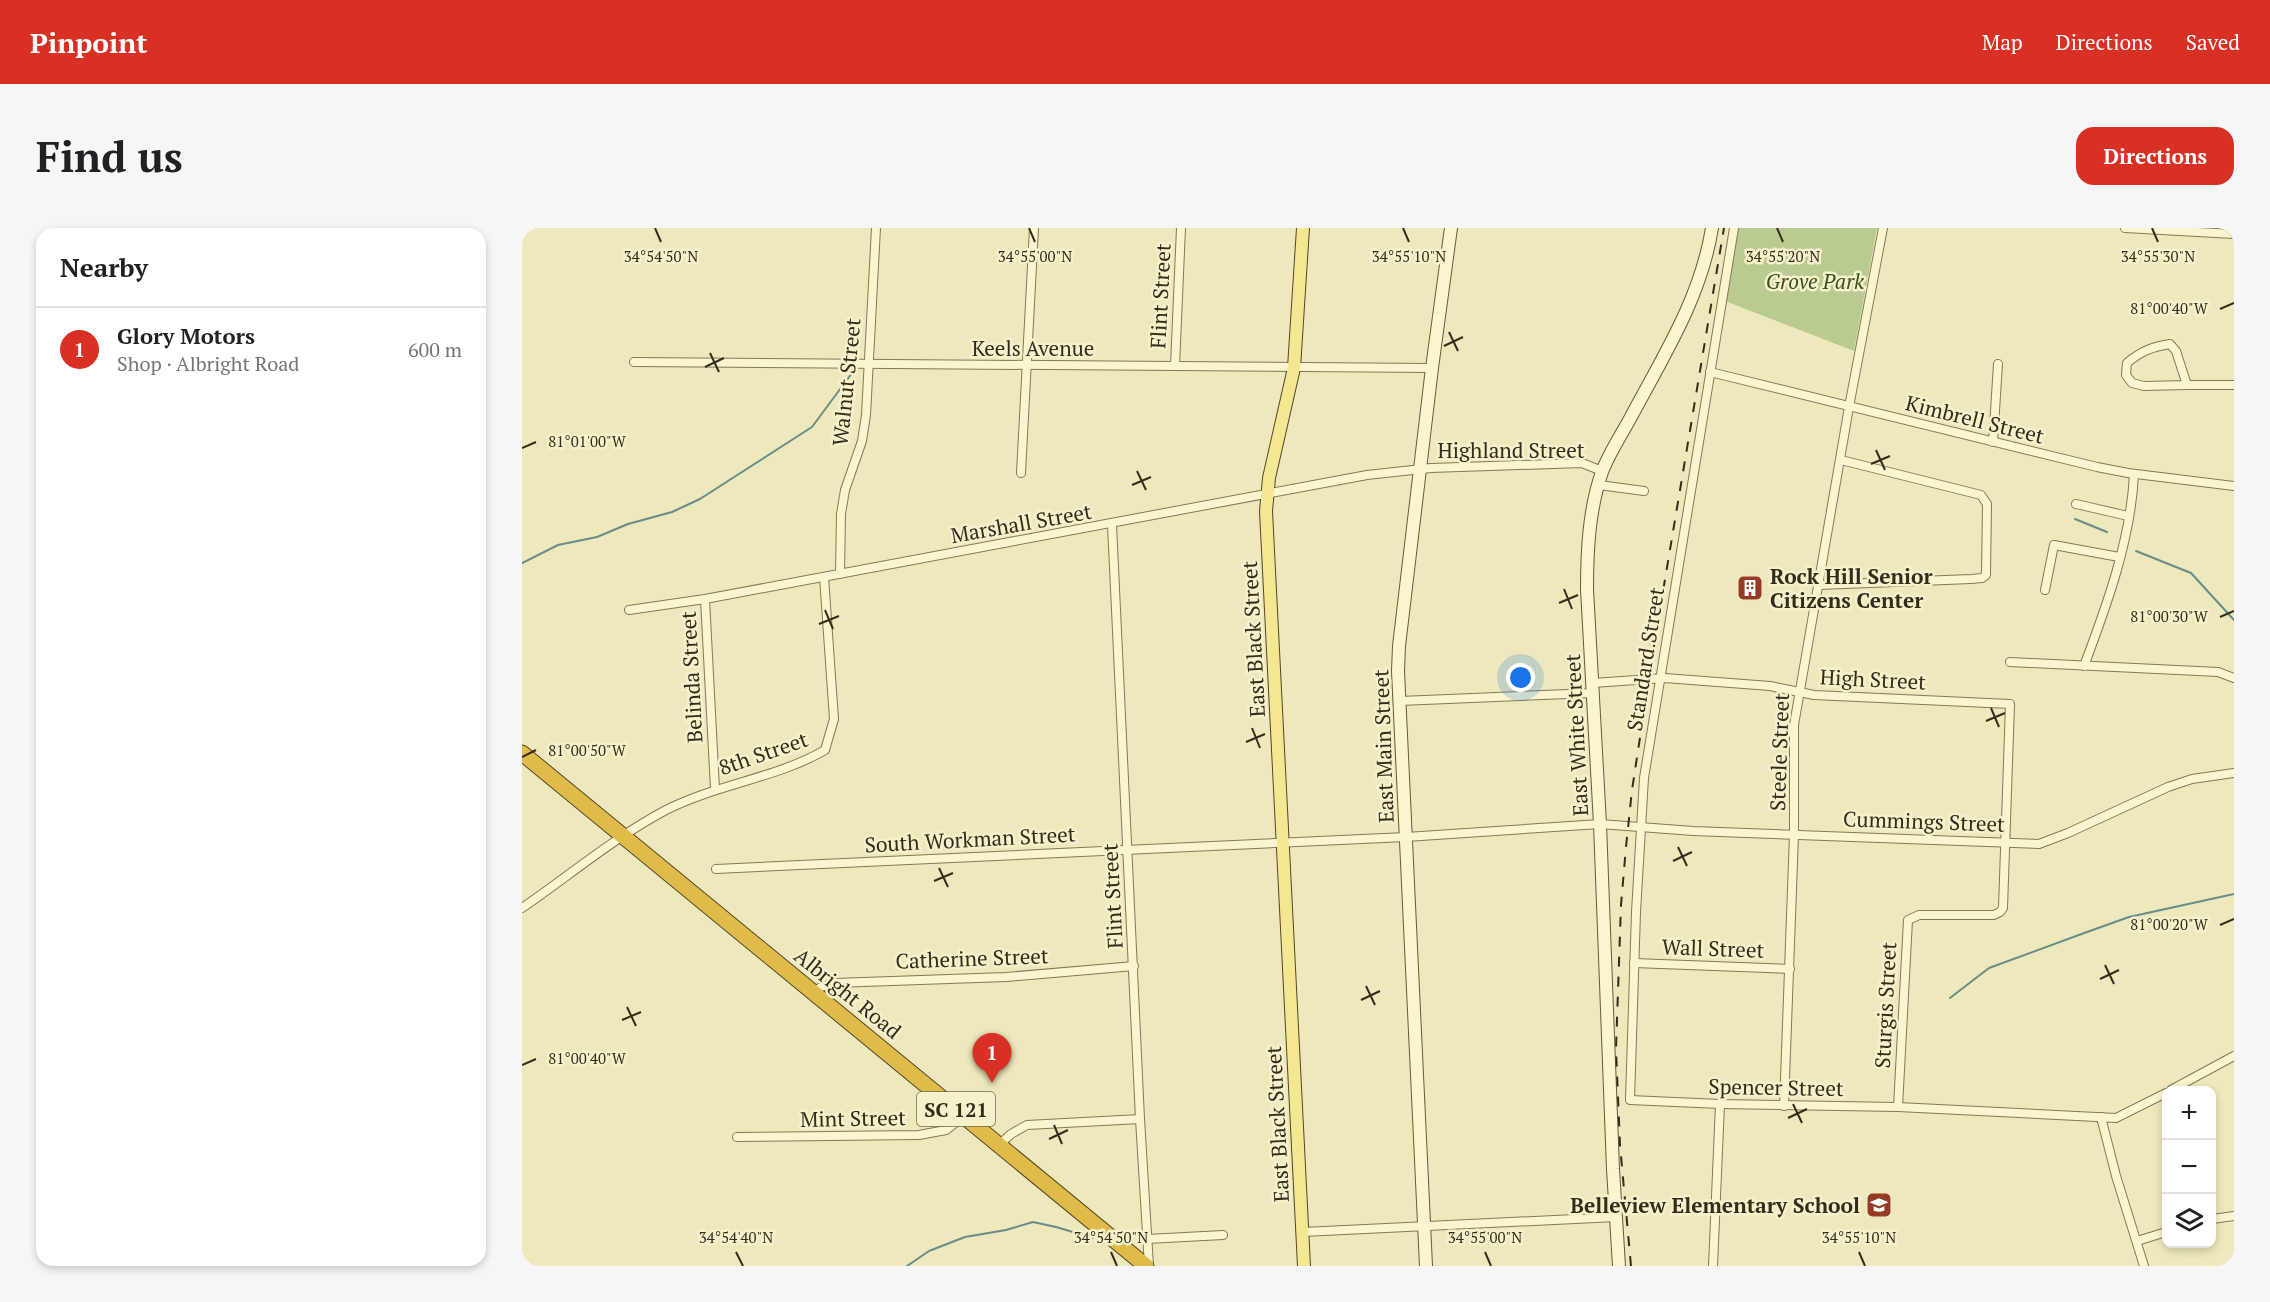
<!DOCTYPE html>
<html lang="en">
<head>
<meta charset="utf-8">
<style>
  :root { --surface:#fff; --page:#f6f6f6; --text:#202124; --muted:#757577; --line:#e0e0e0; --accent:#d93025 }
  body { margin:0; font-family:"PT Serif",serif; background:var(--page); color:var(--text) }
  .controls { position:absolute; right:18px; bottom:18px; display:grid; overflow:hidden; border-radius:12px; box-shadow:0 3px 9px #0003 }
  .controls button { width:54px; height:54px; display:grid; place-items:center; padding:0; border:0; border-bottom:2px solid var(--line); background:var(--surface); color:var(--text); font:30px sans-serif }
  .you { position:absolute; left:999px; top:450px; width:21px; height:21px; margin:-15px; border:4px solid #fff; border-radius:50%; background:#1a73e8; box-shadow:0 0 0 9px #1a73e833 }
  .badge { display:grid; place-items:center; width:39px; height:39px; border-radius:50%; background:var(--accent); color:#fff; font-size:20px; font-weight:700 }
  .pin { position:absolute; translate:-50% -50px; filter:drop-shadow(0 2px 3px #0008) }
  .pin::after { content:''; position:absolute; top:32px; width:21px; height:18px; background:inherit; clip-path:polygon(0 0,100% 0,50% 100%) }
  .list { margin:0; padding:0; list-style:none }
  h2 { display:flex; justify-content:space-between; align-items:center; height:78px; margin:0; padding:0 24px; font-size:26px }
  h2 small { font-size:20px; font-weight:400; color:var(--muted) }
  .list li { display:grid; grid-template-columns:39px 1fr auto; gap:18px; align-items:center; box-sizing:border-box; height:84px; padding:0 24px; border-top:2px solid var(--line) }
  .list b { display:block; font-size:22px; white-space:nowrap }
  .list p { margin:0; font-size:20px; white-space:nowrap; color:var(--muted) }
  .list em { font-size:20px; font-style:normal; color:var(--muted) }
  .icon { flex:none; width:33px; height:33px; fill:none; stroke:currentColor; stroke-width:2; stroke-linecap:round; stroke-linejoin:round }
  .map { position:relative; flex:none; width:1712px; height:1038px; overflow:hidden; border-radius:18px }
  header { display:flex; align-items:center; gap:36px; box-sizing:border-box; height:84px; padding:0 30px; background:var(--accent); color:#fff }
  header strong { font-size:28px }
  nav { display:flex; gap:33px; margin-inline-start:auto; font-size:21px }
  .intro { display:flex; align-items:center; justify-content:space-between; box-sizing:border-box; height:144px; padding:0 36px }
  h1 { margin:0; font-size:42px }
  .button { padding:15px 27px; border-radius:18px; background:var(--accent); color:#fff; font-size:21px; font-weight:700 }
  main { display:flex; gap:36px; padding:0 36px }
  aside { flex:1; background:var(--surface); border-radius:18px; box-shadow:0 3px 9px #0003 }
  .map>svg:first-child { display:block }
</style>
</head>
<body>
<header>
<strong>Pinpoint</strong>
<nav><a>Map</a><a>Directions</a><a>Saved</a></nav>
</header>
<div class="intro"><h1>Find us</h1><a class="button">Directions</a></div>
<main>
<aside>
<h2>Nearby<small></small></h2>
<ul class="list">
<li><span class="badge">1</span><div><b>Glory Motors</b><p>Shop · Albright Road</p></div><em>600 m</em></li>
</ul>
</aside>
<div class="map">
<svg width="1712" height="1038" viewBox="0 0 1712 1038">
  <rect width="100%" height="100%" fill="#eee9bc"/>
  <polygon fill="#b9cb90" points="1217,0 1355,0 1332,123 1203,73"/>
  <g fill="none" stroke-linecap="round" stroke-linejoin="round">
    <g stroke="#688c8a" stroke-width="2">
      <polyline points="1553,291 1585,304"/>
      <polyline points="1614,323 1669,345 1712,392"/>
      <polyline points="0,335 36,317 75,309 106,296 150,284 178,271 290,199 330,145"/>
      <polyline points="1428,770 1467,740 1565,704 1607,689 1712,666"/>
      <polyline points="385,1038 407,1023 443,1009 484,1002 511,994 534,999 571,1010"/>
    </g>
    <g stroke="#857855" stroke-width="10">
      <g id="street">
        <polyline points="1212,0 1122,550 1114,684 1108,872 1198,876 1376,879 1594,890 1644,865"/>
        <polyline points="1603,0 1712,6"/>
        <path d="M1648 116 1654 123 1665 157 1622 158 1610 155 1604 147 1605 135C1619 123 1630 119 1648 116Z"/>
        <polyline points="112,134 910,140"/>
        <polyline points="653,138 659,0"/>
        <polyline points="1188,144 1575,239 1606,245 1712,258"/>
        <polyline points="1665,157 1712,157"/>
        <polyline points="1471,214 1476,136"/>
        <polyline points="499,245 512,0"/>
        <polyline points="1077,257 1122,263"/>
        <polyline points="1554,276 1606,288"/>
        <polyline points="590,297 618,891 627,1038"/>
        <polyline points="318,346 319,286 323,262 340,213 344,187 354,0"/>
        <polyline points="1297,357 1449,351 1460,350 1464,347 1465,276 1459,267 1319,232"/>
        <polyline points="1523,362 1532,317 1597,329"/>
        <polyline points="183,371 193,561"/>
        <polyline points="107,382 183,371 845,247 909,240 1060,235 1080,243"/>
        <polyline points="1488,434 1696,444 1712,450"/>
        <path d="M1562 438C1585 377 1609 311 1612 246"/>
        <polyline points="1071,455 1143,450 1248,458 1292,467 1488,476 1481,680 1478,684 1472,687 1397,687 1386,692 1376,879"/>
        <polyline points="878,473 1071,465"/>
        <polyline points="194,641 884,609 1078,596 1171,603 1517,616 1546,605 1646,559 1670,551 1712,545"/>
        <path d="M0 680C48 647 93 609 144 582 195 556 255 550 303 522L312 491 302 349"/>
        <polyline points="1112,735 1268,741"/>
        <polyline points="291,765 299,759 313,755 484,749 612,738"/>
        <polyline points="1649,862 1712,828"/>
        <polyline points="1262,878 1272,607 1272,497 1327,179 1361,0"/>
        <polyline points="1579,889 1594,948 1622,1038"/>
        <polyline points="215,909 397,907 424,902 442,888"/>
        <polyline points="477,917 489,906 505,897 618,891"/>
        <polyline points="1690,991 1712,988"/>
        <polyline points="781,1004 1094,989"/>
        <polyline points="625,1011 701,1007"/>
        <polyline points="1615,1013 1644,1004"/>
        <polyline points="1191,1038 1198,876"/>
      </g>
    </g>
    <g stroke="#665939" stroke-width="14">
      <g id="secondary">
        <polyline points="904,1038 876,443 877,418 910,140 929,0"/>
        <path d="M1097 1038 1091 941 1078 596 1065 361C1065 323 1067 281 1080 244 1087 225 1100 206 1110 187 1142 127 1179 69 1190 0"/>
      </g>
    </g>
    <g stroke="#52452a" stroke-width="14">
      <polyline id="primary" points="781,0 772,140 747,250 744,283 782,1038"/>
    </g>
    <g stroke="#52452a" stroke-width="17">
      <polyline id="highway" points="0,525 624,1038"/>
    </g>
    <use href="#street" stroke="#f9f5ce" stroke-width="8"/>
    <use href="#secondary" stroke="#f9f5ce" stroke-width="12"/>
    <use href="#primary" stroke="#f3e891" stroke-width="12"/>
    <use href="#highway" stroke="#e0bb49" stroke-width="15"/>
    <polyline stroke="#342c1b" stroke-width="2" stroke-dasharray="10 10" stroke-linecap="butt" points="1109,1038 1098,917 1094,821 1099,677 1104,619 1110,562 1134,405 1202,0"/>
  </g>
  <path fill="none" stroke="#342c1b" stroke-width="2" d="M133 0 139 14M507 0 513 14M881 0 887 14M1255 0 1261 14M1630 0 1636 14M1698 81 1712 75M927 104 936 123M922 118 941 109M188 125 197 144M183 139 202 130M0 220 14 214M1354 222 1363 242M1349 236 1368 228M615 243 624 262M610 257 629 249M1042 361 1050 381M1037 375 1056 367M303 382 311 401M1698 389 1712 383M297 396 317 388M1469 480 1477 499M1464 493 1483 485M730 500 738 520M724 514 743 506M0 529 14 522M1156 619 1165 638M1151 633 1170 624M417 640 426 659M412 653 431 645M1698 697 1712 691M1583 737 1592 756M1578 751 1597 742M844 758 853 777M839 772 858 763M105 779 114 798M100 792 119 784M0 837 14 831M1271 876 1280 895M1266 890 1285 881M532 897 540 916M527 911 546 902M214 1024 221 1038M589 1024 595 1038M963 1024 969 1038M1337 1024 1343 1038"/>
  <defs>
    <g id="building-square" transform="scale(1.35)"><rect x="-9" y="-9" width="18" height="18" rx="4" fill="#943a25" stroke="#f5f1cb"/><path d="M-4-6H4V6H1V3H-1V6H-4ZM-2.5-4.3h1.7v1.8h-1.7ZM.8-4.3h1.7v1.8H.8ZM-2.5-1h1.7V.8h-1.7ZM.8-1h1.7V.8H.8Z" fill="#fff"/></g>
    <g id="school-square" transform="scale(1.35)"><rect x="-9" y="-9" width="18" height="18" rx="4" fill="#943a25" stroke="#f5f1cb"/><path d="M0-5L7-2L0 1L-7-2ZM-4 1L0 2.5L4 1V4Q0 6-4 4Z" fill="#fff"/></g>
  </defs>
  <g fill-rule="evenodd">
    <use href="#building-square" x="1228" y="360"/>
    <use href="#school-square" x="1357" y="977"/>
  </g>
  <g text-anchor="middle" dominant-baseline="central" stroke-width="5" stroke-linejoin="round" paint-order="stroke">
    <rect fill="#f5f1cb" stroke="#6e6750" stroke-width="1.5" x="395" y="864" width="78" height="34" rx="4.5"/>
    <g font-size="20" font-weight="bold" fill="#342c1b">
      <text x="434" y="881">SC 121</text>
    </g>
    <g font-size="21" font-style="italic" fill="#3b5021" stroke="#f5f1cb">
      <text x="1293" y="53">Grove Park</text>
    </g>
    <g font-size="21" fill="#342c1b" stroke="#f5f1cb">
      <text transform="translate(638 68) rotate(-87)">Flint Street</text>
      <text x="511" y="120">Keels Avenue</text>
      <text transform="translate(324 154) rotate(-84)">Walnut Street</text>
      <text transform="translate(1453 191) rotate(14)">Kimbrell Street</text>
      <text x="989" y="222">Highland Street</text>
      <text transform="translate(499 295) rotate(-10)">Marshall Street</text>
      <text transform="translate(731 411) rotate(-93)">East Black Street</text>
      <text transform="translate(1123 431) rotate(-81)">Standard Street</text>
      <text transform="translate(169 449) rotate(-93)">Belinda Street</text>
      <text transform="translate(1351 451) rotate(3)">High Street</text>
      <text transform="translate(1054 507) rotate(-93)">East White Street</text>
      <text transform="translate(861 518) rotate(-92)">East Main Street</text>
      <text transform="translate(1257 524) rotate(-88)">Steele Street</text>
      <text transform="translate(241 525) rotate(-19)">8th Street</text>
      <text transform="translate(1402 593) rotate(2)">Cummings Street</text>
      <text transform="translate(448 611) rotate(-3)">South Workman Street</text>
      <text transform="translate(590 668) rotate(-93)">Flint Street</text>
      <text transform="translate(1191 720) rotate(2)">Wall Street</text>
      <text transform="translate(450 730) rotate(-2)">Catherine Street</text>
      <text transform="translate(326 765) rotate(39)">Albright Road</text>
      <text transform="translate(1363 777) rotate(-87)">Sturgis Street</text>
      <text transform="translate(1254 859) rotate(1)">Spencer Street</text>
      <text transform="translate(331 890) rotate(-1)">Mint Street</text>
      <text transform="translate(755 896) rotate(-93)">East Black Street</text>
    </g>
    <g font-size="21" font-weight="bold" fill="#342c1b" stroke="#f5f1cb" text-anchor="start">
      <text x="1248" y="348">Rock Hill Senior<tspan x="1248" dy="24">Citizens Center</tspan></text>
      <text x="1338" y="977" text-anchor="end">Belleview Elementary School</text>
    </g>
  </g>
  <g font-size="15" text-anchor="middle" fill="#342c1b" stroke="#f5f1cb" stroke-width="5" stroke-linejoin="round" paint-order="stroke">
    <text x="139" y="34">34°54'50"N</text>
    <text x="513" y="34">34°55'00"N</text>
    <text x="887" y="34">34°55'10"N</text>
    <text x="1636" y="34">34°55'30"N</text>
    <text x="1261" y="34">34°55'20"N</text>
    <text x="1647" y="86">81°00'40"W</text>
    <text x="65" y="219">81°01'00"W</text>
    <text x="1647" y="394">81°00'30"W</text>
    <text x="65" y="528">81°00'50"W</text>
    <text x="1647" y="702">81°00'20"W</text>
    <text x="65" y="836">81°00'40"W</text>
    <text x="214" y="1015">34°54'40"N</text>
    <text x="589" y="1015">34°54'50"N</text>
    <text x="963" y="1015">34°55'00"N</text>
    <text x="1337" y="1015">34°55'10"N</text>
  </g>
</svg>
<div class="controls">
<button>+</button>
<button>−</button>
<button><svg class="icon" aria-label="layers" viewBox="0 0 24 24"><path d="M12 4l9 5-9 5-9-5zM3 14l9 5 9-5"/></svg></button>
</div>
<div class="you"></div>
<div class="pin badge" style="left:470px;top:855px">1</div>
</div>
</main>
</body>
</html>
